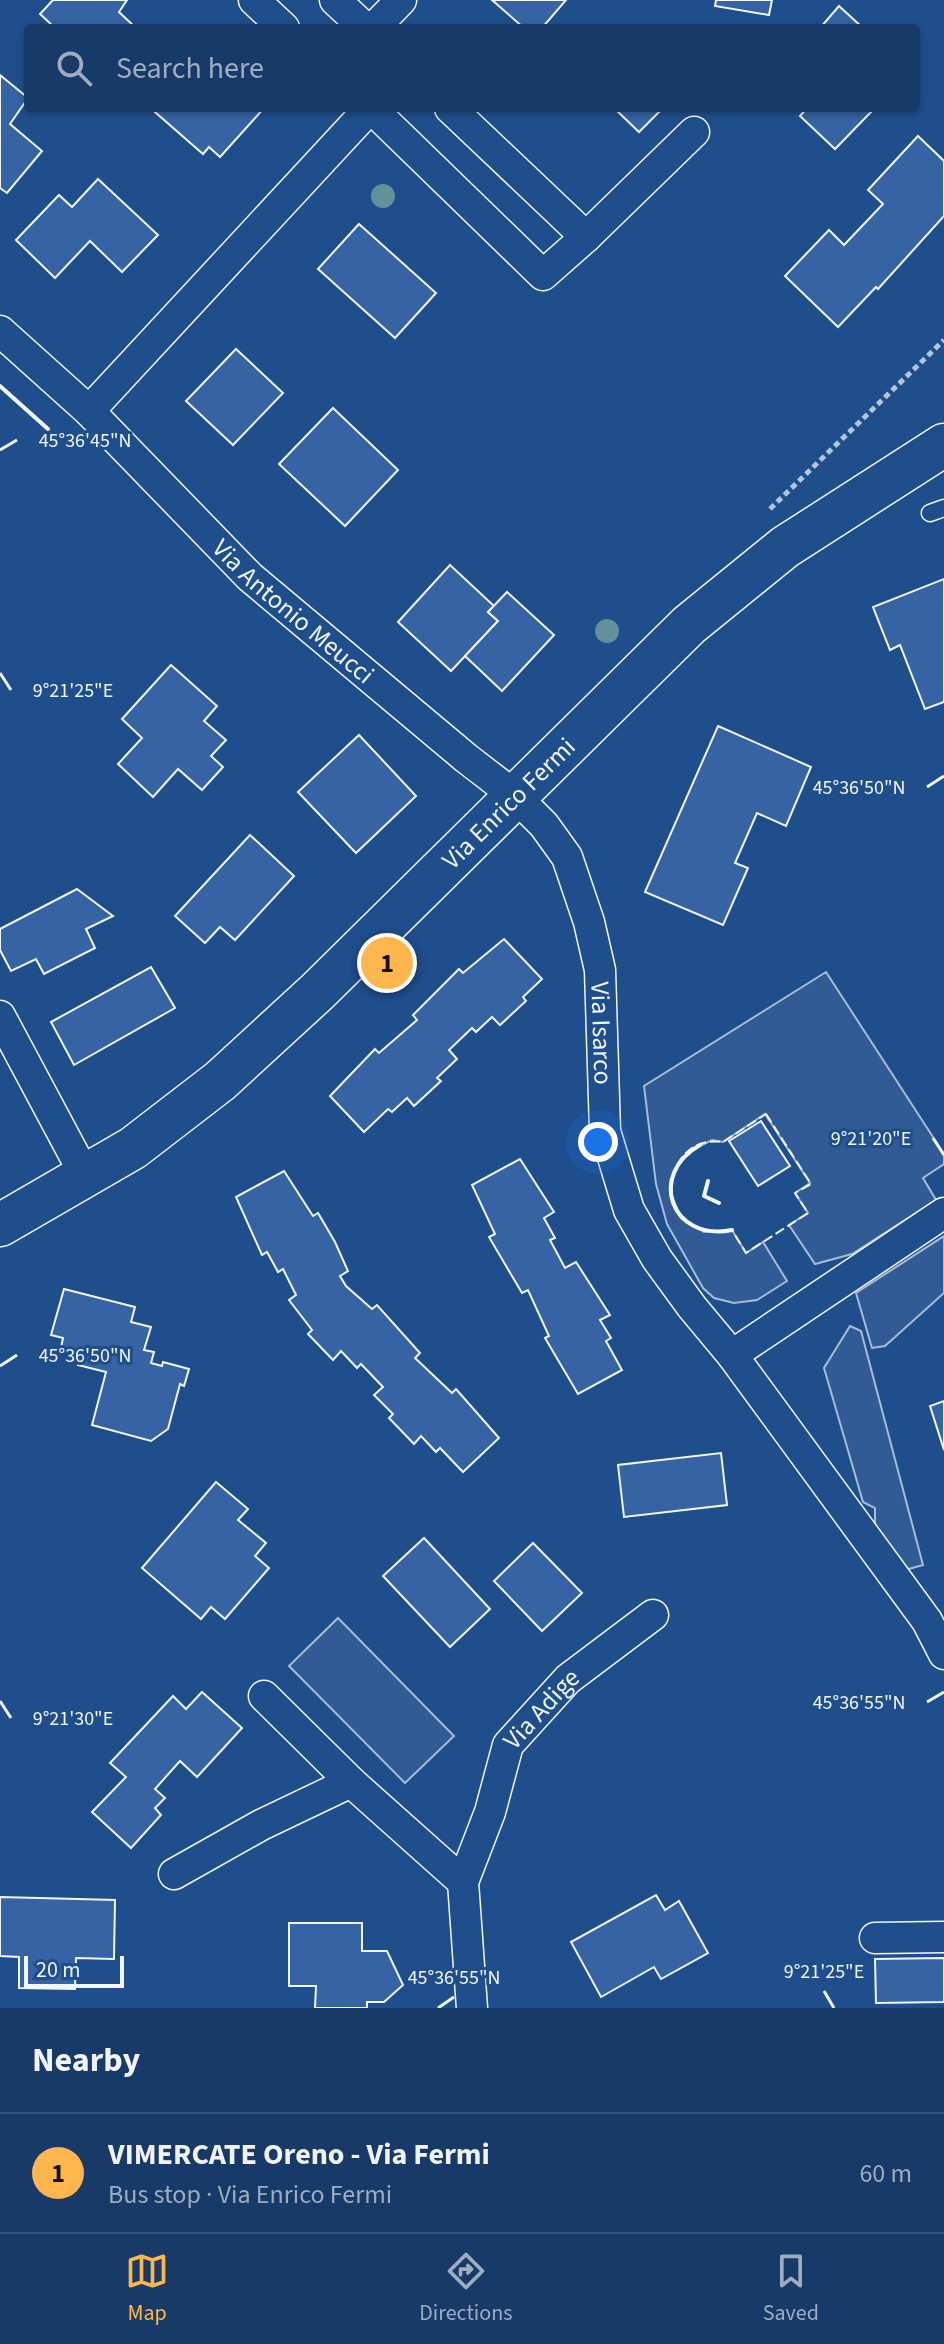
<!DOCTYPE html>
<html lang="en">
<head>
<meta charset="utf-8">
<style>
  :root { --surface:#173a69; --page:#20416f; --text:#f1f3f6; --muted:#9eadc0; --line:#36547d; --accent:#ffb74d }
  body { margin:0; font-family:"Source Sans 3",sans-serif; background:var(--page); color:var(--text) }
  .scale { position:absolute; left:24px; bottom:20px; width:100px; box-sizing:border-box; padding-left:8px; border:4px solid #f2f6ff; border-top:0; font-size:22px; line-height:28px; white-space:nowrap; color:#f2f6ff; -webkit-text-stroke:6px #1f4e8c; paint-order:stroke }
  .you { position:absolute; left:598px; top:1142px; width:28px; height:28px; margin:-20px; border:6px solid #fff; border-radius:50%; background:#1a73e8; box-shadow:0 0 0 12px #1a73e833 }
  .badge { display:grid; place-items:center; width:52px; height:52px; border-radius:50%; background:var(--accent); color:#111; font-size:26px; font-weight:700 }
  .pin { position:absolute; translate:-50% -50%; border:4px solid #fff; box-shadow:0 2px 8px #0006 }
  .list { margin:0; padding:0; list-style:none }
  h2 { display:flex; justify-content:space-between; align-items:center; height:104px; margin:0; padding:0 32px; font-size:34px }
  h2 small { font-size:26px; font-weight:400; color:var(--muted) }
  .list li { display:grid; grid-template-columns:52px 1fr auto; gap:24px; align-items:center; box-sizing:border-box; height:120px; padding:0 32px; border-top:2px solid var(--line) }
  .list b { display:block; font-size:30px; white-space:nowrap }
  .list p { margin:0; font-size:26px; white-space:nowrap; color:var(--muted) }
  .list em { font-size:26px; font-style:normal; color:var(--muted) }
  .icon { flex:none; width:44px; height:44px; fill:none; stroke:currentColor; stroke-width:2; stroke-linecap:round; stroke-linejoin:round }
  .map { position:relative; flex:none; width:944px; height:2008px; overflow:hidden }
  .search { position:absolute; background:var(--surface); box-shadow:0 2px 6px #0004; left:24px; right:24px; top:24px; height:88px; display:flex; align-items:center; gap:20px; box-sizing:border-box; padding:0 28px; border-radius:8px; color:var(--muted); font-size:30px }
  .sheet { height:224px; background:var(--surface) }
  nav { display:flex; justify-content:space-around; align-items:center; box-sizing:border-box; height:112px; border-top:2px solid var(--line); background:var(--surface); font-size:22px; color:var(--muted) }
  nav a { display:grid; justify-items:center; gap:4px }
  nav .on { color:var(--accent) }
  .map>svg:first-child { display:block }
</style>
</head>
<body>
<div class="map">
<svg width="944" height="2008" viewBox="0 0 944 2008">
  <rect width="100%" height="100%" fill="#1f4e8c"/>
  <g fill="#305b95" stroke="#a8bbd7" stroke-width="2">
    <polygon points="826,972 944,1154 944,1164 923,1178 936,1200 852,1254 815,1264 789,1225 808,1213 795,1193 810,1183 765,1114 723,1142 712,1140 690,1151 674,1170 671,1194 681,1218 704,1232 732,1230 746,1253 763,1242 787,1281 757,1300 734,1303 714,1298 703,1288 667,1224 656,1184 644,1086"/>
    <polygon points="944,1236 944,1293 885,1346 872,1348 856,1293"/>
    <polygon points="850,1326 861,1331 923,1565 905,1570 875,1529 875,1508 863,1502 824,1368"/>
    <polygon points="338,1618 454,1736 405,1783 289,1666"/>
  </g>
  <g fill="#3563a3" stroke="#f2f6ff" stroke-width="2">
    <polygon points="53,0 127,0 119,12 136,28 55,28 40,14"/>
    <polygon points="492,0 566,0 542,28 524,28"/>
    <polygon points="716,0 772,0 769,15 715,6"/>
    <polygon points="839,6 863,28 820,28"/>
    <polygon points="0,75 28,98 10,124 42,151 7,193 0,188"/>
    <polygon points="158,108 264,108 220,157 209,147 203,154 155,112"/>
    <polygon points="614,108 655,108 659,112 639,132"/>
    <polygon points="807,108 867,108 871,112 835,149 800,116"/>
    <polygon points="918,136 944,161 944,216 878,289 876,287 838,327 785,276 829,230 844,245 883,204 868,190"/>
    <polygon points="98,179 158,235 122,272 90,241 55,278 16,240 59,195 72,207"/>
    <polygon points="359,224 436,293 395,338 318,269"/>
    <polygon points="236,349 283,393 233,445 186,401"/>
    <polygon points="333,408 398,470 345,526 279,464"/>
    <polygon points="450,565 494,606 488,612 498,621 451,671 398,622"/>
    <polygon points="944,579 944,702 925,709 900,645 890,650 873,607"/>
    <polygon points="507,592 554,635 502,691 465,656 498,621 488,612"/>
    <polygon points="171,665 217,706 204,721 226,740 211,756 223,767 202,790 178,769 153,797 118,764 142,738 122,719"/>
    <polygon points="718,726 811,767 786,826 757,813 735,863 748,868 723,925 645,892"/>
    <polygon points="359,735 416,796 356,853 298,792"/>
    <polygon points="250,835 294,876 235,940 220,927 205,943 175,916"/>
    <polygon points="77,889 113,916 86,929 95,948 44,974 36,959 11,971 0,950 0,929"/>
    <polygon points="504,939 542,979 523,997 526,1001 500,1025 492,1017 476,1032 472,1028 449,1050 457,1059 437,1078 441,1081 414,1106 407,1098 392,1112 388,1109 364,1132 330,1096 375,1049 379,1053 417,1020 413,1015 459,969 463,973"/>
    <polygon points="151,967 175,1008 74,1065 51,1022"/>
    <polygon points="761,1121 790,1166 758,1186 729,1141"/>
    <polygon points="520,1159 554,1212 544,1218 555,1238 550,1240 565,1268 576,1262 610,1315 600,1320 611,1338 606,1341 622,1370 578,1394 545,1338 549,1336 528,1290 522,1293 489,1237 495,1234 472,1185"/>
    <polygon points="284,1171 313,1216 318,1213 335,1242 348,1271 340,1276 346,1286 372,1309 377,1305 420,1353 415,1358 452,1393 456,1389 499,1438 463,1472 440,1448 436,1452 421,1436 414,1444 389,1418 393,1414 374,1395 383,1387 361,1364 357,1368 341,1351 333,1360 308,1334 312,1330 289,1300 296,1295 283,1269 278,1272 267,1252 262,1255 236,1197"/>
    <polygon points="64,1289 135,1307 131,1322 151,1327 144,1350 154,1352 151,1363 162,1366 163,1362 189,1369 184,1386 180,1384 168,1429 151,1441 92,1425 106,1372 78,1365 81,1353 61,1348 63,1338 51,1335"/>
    <polygon points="944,1401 944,1450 930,1406"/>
    <polygon points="721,1453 727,1505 624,1517 618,1465"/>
    <polygon points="216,1482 248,1509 238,1520 266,1543 255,1556 269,1568 225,1619 211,1607 201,1619 142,1568"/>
    <polygon points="424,1538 490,1609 450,1647 383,1576"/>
    <polygon points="533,1543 582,1593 542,1631 494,1581"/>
    <polygon points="202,1692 242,1728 197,1777 180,1761 155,1789 165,1798 155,1808 161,1815 131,1848 92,1812 126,1777 110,1763 173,1696 186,1709"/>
    <polygon points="656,1895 665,1910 679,1901 708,1953 661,1979 654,1967 601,1997 571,1942"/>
    <polygon points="0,1897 115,1900 114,1959 76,1958 75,1989 19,1988 19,1957 0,1956"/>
    <polygon points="289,1923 362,1923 362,1951 387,1951 403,1985 384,2002 367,2002 367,2008 315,2008 316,1986 289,1986"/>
    <polygon points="944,1958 944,2002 876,2003 875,1959"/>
  </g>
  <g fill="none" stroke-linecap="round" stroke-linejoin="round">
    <g stroke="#f2f6ff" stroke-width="19">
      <polyline id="lane" points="930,513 944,508"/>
    </g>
    <g stroke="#f2f6ff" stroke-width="33">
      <g id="street">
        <polyline points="254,0 284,28"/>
        <polyline points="335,0 365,28"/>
        <polyline points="374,28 401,0"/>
        <polyline points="371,108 543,275 586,237 450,108"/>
        <polyline points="586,237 694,132"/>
        <path id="s1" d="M0 331 89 411 250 577 466 758 514 795 544 825 567 857 589 922 600 970 605 1131 629 1210 657 1259 692 1307 732 1355 927 1621 944 1654"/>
        <polyline points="89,411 370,108"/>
        <polyline points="0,1016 86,1177"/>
        <polyline points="732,1355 944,1213"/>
        <polyline points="264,1696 351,1782 463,1882"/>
        <polyline points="174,1874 261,1825 351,1782"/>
        <polyline points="875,1938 944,1937"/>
        <path id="s2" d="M472 2008 463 1882 490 1812 508 1745 568 1679 653 1615"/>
      </g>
    </g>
    <g stroke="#f2f6ff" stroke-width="45">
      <g id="secondary">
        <path id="s3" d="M0 1225 133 1148 220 1081 318 991 689 625 785 547 944 445"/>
      </g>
    </g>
    <polyline stroke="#b3c4dc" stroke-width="5" stroke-dasharray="6 4" stroke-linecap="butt" points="770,509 944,340"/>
    <use href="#lane" stroke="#1f4e8c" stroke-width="16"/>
    <use href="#street" stroke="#1f4e8c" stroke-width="30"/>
    <use href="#secondary" stroke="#1f4e8c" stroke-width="42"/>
    <path stroke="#f2f6ff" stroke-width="2" stroke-dasharray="10 4" stroke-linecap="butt" d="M766 1114 811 1184 795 1193 808 1213 746 1253 732 1230C648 1246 658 1132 723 1142Z"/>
    <g stroke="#f2f6ff" stroke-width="4">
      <polyline points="0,386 48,429"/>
      <path d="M700 1145C647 1175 671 1242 732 1230"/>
      <polyline points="708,1181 704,1196 719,1203"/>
    </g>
  </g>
  <g fill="#61919a">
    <circle cx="383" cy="196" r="12"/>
    <circle cx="607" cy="631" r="12"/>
  </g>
  <path fill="none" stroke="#f2f6ff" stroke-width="3" d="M0 450 17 440M0 673 11 690M927 787 944 776M933 1138 944 1155M0 1366 17 1355M0 1701 11 1718M927 1702 944 1692M824 1991 834 2008M438 2008 454 1997"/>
  <g text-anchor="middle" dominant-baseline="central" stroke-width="6" stroke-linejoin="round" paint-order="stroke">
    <g font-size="26" fill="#f2f6ff" stroke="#1f4e8c">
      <text stroke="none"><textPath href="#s1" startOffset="406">Via Antonio Meucci</textPath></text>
      <text stroke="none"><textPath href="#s3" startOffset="664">Via Enrico Fermi</textPath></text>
      <text stroke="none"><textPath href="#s1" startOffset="956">Via Isarco</textPath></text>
      <text stroke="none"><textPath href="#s2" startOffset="320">Via Adige</textPath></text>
    </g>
  </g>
  <g font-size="20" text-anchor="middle" fill="#f2f6ff" stroke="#1f4e8c" stroke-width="6" stroke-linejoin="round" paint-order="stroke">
    <text x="85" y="447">45°36'45"N</text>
    <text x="73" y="697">9°21'25"E</text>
    <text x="859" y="794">45°36'50"N</text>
    <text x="871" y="1145">9°21'20"E</text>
    <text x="85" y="1362">45°36'50"N</text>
    <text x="859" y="1709">45°36'55"N</text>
    <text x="73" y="1725">9°21'30"E</text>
    <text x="824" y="1978">9°21'25"E</text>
    <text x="454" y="1984">45°36'55"N</text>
  </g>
</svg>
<div class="scale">20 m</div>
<div class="you"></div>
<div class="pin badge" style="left:387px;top:963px">1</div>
<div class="search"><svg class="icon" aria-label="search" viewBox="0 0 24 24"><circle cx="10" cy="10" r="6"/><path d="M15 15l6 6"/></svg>Search here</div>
</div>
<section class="sheet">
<h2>Nearby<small></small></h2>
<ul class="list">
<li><span class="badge">1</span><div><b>VIMERCATE Oreno - Via Fermi</b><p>Bus stop · Via Enrico Fermi</p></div><em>60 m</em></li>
</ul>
</section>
<nav>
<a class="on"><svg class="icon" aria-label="map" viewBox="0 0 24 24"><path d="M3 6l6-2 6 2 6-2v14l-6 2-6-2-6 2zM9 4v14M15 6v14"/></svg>Map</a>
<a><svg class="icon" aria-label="directions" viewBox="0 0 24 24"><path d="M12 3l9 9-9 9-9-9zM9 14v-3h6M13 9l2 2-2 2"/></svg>Directions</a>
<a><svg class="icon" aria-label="saved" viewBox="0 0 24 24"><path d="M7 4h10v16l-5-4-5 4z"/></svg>Saved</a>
</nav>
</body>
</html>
